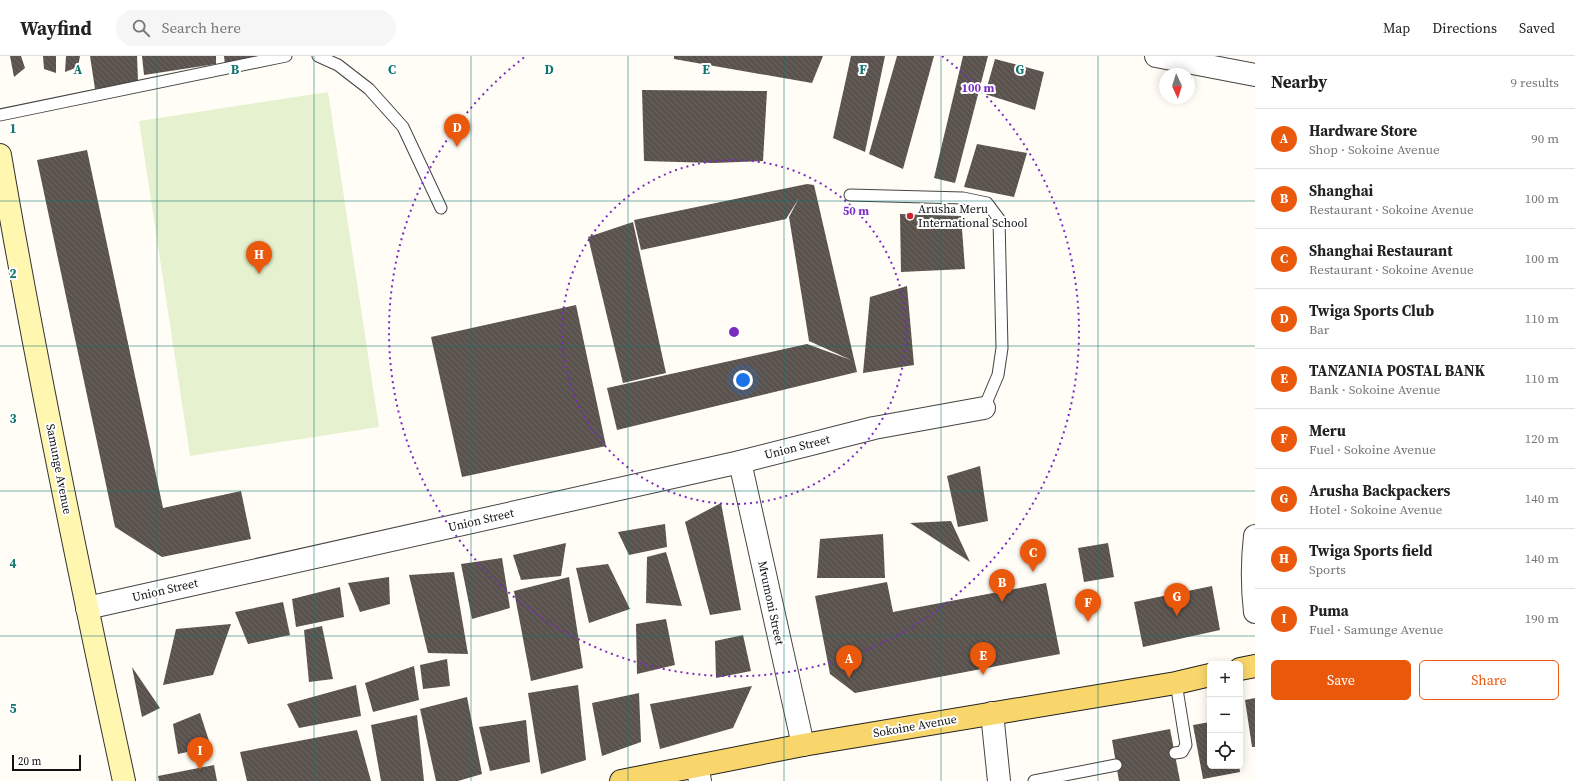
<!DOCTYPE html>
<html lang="en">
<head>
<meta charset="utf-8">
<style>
  :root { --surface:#fff; --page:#f6f6f6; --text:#222; --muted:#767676; --line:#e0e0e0; --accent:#ea580c }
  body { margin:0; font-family:"Source Serif 4",serif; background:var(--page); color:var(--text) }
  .controls { position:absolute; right:12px; bottom:12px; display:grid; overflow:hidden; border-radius:6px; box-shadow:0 2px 10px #0003 }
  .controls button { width:36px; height:36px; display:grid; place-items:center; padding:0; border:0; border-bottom:1px solid var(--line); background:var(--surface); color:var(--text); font:20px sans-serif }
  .compass { position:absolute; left:1159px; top:12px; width:36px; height:36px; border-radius:50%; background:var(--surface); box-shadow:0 2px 10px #0003; rotate:176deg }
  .scale { position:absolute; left:12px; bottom:10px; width:69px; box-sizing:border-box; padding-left:4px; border:2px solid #111; border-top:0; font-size:11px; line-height:14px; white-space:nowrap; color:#111; -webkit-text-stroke:3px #fff; paint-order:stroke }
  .you { position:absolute; left:743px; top:324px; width:14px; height:14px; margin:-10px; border:3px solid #fff; border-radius:50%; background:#1a73e8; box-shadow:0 0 0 6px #1a73e833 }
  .badge { display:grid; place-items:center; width:26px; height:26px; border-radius:50%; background:var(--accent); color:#fff; font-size:13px; font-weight:700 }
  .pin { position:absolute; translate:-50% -33px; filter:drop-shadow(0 1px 2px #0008) }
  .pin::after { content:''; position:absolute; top:21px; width:14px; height:12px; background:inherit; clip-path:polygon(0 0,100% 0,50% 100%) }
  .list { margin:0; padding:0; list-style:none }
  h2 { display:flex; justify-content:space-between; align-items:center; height:52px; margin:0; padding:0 16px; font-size:17px }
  h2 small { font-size:13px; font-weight:400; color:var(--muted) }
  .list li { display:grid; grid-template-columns:26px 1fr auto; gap:12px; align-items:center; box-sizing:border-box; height:60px; padding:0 16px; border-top:1px solid var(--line) }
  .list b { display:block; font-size:15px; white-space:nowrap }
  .list p { margin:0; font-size:13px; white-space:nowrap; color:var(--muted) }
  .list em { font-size:13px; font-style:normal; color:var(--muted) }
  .actions { display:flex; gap:8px; padding:12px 16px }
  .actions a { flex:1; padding:9px 0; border:1px solid var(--accent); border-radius:6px; text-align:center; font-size:14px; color:var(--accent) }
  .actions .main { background:var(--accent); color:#fff }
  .icon { flex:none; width:22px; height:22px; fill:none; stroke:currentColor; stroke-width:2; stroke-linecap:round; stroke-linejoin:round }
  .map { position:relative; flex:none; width:1255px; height:725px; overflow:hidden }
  header { display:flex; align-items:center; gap:24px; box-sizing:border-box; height:56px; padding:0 20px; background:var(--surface); border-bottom:1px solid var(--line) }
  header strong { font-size:19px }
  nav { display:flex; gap:22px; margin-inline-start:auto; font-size:14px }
  .search { width:280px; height:36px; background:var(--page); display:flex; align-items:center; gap:10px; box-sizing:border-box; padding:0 14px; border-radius:22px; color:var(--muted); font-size:15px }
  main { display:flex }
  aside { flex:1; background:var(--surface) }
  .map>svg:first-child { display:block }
</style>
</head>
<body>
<header>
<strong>Wayfind</strong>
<div class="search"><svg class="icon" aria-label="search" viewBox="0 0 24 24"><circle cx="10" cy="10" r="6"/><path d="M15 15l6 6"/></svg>Search here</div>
<nav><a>Map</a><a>Directions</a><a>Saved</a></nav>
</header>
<main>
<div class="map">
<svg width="1255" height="725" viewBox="0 0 1255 725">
  <defs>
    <pattern id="building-back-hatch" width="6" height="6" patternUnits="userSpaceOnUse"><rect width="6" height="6" fill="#5a524d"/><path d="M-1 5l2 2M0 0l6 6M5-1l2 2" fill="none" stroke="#6d6662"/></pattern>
  </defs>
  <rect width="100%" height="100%" fill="#fffdf5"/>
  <polygon fill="#e6f2cf" points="328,36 379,371 190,400 139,65"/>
  <g fill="url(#building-back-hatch)">
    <polygon points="10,0 21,0 25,12 14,21"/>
    <polygon points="43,0 56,0 56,17 44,13"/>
    <polygon points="66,0 80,0 78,11 65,16"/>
    <polygon points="90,0 137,0 138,25 95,33"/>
    <polygon points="142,0 216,0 216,8 144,19"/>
    <polygon points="224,0 269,0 225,9"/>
    <polygon points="674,0 823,0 812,27 674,3"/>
    <polygon points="851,0 885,0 865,96 833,82"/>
    <polygon points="897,0 934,0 903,113 869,98"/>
    <polygon points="963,0 988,0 955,127 934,122"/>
    <polygon points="995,3 1044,16 1035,54 985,38"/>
    <polygon points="642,34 767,35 763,105 714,107 644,105"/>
    <polygon points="977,88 1027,97 1014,141 964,131"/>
    <polygon points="87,94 163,452 241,435 251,483 162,501 115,471 37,104"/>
    <polygon points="807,128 814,129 857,316 617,374 607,332 807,288 851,304 809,285 789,161 799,142 786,163 641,194 634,164"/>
    <polygon points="900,158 961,160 965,213 901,216"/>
    <polygon points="633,166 666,317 623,327 588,181"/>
    <polygon points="907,230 914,309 863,317 870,241"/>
    <polygon points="576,249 606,390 462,421 431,281"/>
    <polygon points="980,410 988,465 958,471 947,420"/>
    <polygon points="721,447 741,554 710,559 685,466"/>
    <polygon points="951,465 970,506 910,467"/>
    <polygon points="665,468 667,491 629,499 618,476"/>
    <polygon points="883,478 885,522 817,522 820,483"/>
    <polygon points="566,487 561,520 521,524 513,499"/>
    <polygon points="1108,487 1114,521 1084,526 1078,492"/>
    <polygon points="666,496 682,550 646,547 647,501"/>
    <polygon points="502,502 510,552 472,563 461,508"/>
    <polygon points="608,508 630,553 589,567 576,512"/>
    <polygon points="454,516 468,598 428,597 409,519"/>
    <polygon points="389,521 390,548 360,556 348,527"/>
    <polygon points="569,521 583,612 531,625 514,535"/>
    <polygon points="887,526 893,556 1046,527 1060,598 855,637 830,618 815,540"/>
    <polygon points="1212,530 1220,574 1143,591 1134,546"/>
    <polygon points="340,531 344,561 296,571 292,543"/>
    <polygon points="283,546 290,579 248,588 235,556"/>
    <polygon points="666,563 675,609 637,618 636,568"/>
    <polygon points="231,568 213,619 163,629 176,573"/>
    <polygon points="322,570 333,623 309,626 304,574"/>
    <polygon points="743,579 751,615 716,622 715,585"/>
    <polygon points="447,603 450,630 423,633 420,609"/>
    <polygon points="414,610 419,644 373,656 365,627"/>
    <polygon points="132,611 160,652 142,661"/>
    <polygon points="356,629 361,660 299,672 287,648"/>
    <polygon points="578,629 586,704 541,718 528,637"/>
    <polygon points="752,630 733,672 660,693 650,648"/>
    <polygon points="639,637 641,686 602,700 592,647"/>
    <polygon points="467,641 482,718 458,725 436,725 420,653"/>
    <polygon points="1255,642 1255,691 1252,691 1245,644"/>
    <polygon points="200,657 211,691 178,698 173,668"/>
    <polygon points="417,659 424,725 381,725 371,669"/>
    <polygon points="526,664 530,706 490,715 479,671"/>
    <polygon points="1210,666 1210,710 1239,710 1240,716 1203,723 1193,669"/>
    <polygon points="1170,673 1180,725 1119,725 1112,684"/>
    <polygon points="357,674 371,725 247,725 240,696"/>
    <polygon points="214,709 217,725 159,725 158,720"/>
  </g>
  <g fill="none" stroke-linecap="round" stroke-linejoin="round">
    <g stroke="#444" stroke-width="13">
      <g id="lane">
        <polyline points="318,0 338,9 369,33 403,71 441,152"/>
        <polyline points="0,59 286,0"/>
        <polyline points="850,139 963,142 987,147 999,163 1002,292 998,319 984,352"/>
        <polyline points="1175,697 1182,696 1186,689 1176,627"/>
        <polyline points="1034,725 1116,709"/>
      </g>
    </g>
    <g stroke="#444" stroke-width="24">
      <g id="street">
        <polyline points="1156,0 1255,19"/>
        <polyline points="740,406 803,689"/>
        <path d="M1255 480C1252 506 1252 530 1255 556"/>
        <polyline points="87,552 740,406 874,372 984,352"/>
        <polyline points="992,657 999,725"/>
        <polyline points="697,710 700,725"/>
      </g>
    </g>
    <g stroke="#333" stroke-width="24">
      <path id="secondary" d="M0 99C36 309 79 517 124 725"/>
    </g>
    <g stroke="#222" stroke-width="24">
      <g id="primary">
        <polyline points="1240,613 1255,610"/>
        <polyline points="621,725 803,689 1176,627 1210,619"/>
      </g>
    </g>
    <use href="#lane" stroke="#fff" stroke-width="11"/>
    <use href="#street" stroke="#fff" stroke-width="22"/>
    <use href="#secondary" stroke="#fff6b0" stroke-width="22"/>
    <use href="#primary" stroke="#f9d66b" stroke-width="22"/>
  </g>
  <path fill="none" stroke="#0f766e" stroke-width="1" stroke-opacity="0.55" d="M157 0V725M314 0V725M471 0V725M628 0V725M784 0V725M941 0V725M1098 0V725M0 145H1255M0 290H1255M0 435H1255M0 580H1255"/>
  <g fill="none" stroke="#7b2cbf" stroke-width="2" stroke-dasharray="2 4">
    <circle cx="734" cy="276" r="172"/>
    <path d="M942 0A345 345 0 1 1 526 0"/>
  </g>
  <circle fill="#c4262e" stroke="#fff" stroke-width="1.5" cx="910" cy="160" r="4"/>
  <g text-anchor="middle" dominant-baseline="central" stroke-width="4" stroke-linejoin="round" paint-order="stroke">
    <g font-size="12" fill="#111" stroke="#fff" text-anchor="start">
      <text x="918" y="153">Arusha Meru<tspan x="918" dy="14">International School</tspan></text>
    </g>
    <g font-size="12" fill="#111" stroke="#fff">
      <text transform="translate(797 391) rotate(-14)">Union Street</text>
      <text transform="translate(59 413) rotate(79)">Samunge Avenue</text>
      <text transform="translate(481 464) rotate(-13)">Union Street</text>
      <text transform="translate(165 534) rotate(-13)">Union Street</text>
      <text transform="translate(771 547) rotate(78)">Mvumoni Street</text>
      <text transform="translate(915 670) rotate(-10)">Sokoine Avenue</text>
    </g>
  </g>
  <g font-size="13" text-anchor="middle" font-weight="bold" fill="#0f766e" stroke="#fff" stroke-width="4" stroke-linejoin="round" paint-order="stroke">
    <text x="78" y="18">A</text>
    <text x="235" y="18">B</text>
    <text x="392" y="18">C</text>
    <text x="549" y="18">D</text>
    <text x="706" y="18">E</text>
    <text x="863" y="18">F</text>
    <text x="1020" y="18">G</text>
    <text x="13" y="77">1</text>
    <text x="13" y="222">2</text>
    <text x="13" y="367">3</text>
    <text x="13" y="512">4</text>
    <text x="13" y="657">5</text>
  </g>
  <circle cx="734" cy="276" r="6" fill="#7b2cbf" stroke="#fff" stroke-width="2"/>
  <g font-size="12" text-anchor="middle" font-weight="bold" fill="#7b2cbf" stroke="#fff" stroke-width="4" stroke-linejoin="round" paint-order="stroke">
    <text x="978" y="36">100 m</text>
    <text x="856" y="159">50 m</text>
  </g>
</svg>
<div class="controls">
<button>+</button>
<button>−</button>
<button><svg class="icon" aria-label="locate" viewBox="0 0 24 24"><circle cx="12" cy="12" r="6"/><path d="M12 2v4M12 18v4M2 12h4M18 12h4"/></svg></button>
</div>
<svg class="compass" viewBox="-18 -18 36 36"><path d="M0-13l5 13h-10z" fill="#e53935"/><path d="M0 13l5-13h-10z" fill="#767676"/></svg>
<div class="scale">20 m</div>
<div class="you"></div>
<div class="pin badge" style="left:849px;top:622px">A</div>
<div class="pin badge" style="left:1002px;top:546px">B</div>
<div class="pin badge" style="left:1033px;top:516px">C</div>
<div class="pin badge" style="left:457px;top:91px">D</div>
<div class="pin badge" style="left:983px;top:619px">E</div>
<div class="pin badge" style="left:1088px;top:566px">F</div>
<div class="pin badge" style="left:1177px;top:560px">G</div>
<div class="pin badge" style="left:259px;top:218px">H</div>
<div class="pin badge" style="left:200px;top:714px">I</div>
</div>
<aside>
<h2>Nearby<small>9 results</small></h2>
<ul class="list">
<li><span class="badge">A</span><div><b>Hardware Store</b><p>Shop · Sokoine Avenue</p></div><em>90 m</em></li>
<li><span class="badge">B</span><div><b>Shanghai</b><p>Restaurant · Sokoine Avenue</p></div><em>100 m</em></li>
<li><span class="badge">C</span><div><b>Shanghai Restaurant</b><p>Restaurant · Sokoine Avenue</p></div><em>100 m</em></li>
<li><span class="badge">D</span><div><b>Twiga Sports Club</b><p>Bar</p></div><em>110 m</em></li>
<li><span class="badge">E</span><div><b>TANZANIA POSTAL BANK</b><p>Bank · Sokoine Avenue</p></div><em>110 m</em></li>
<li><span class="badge">F</span><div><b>Meru</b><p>Fuel · Sokoine Avenue</p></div><em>120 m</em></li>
<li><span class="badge">G</span><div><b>Arusha Backpackers</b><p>Hotel · Sokoine Avenue</p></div><em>140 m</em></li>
<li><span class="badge">H</span><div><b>Twiga Sports field</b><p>Sports</p></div><em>140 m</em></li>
<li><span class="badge">I</span><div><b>Puma</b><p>Fuel · Samunge Avenue</p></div><em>190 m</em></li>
</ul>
<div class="actions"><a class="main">Save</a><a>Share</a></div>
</aside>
</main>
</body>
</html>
